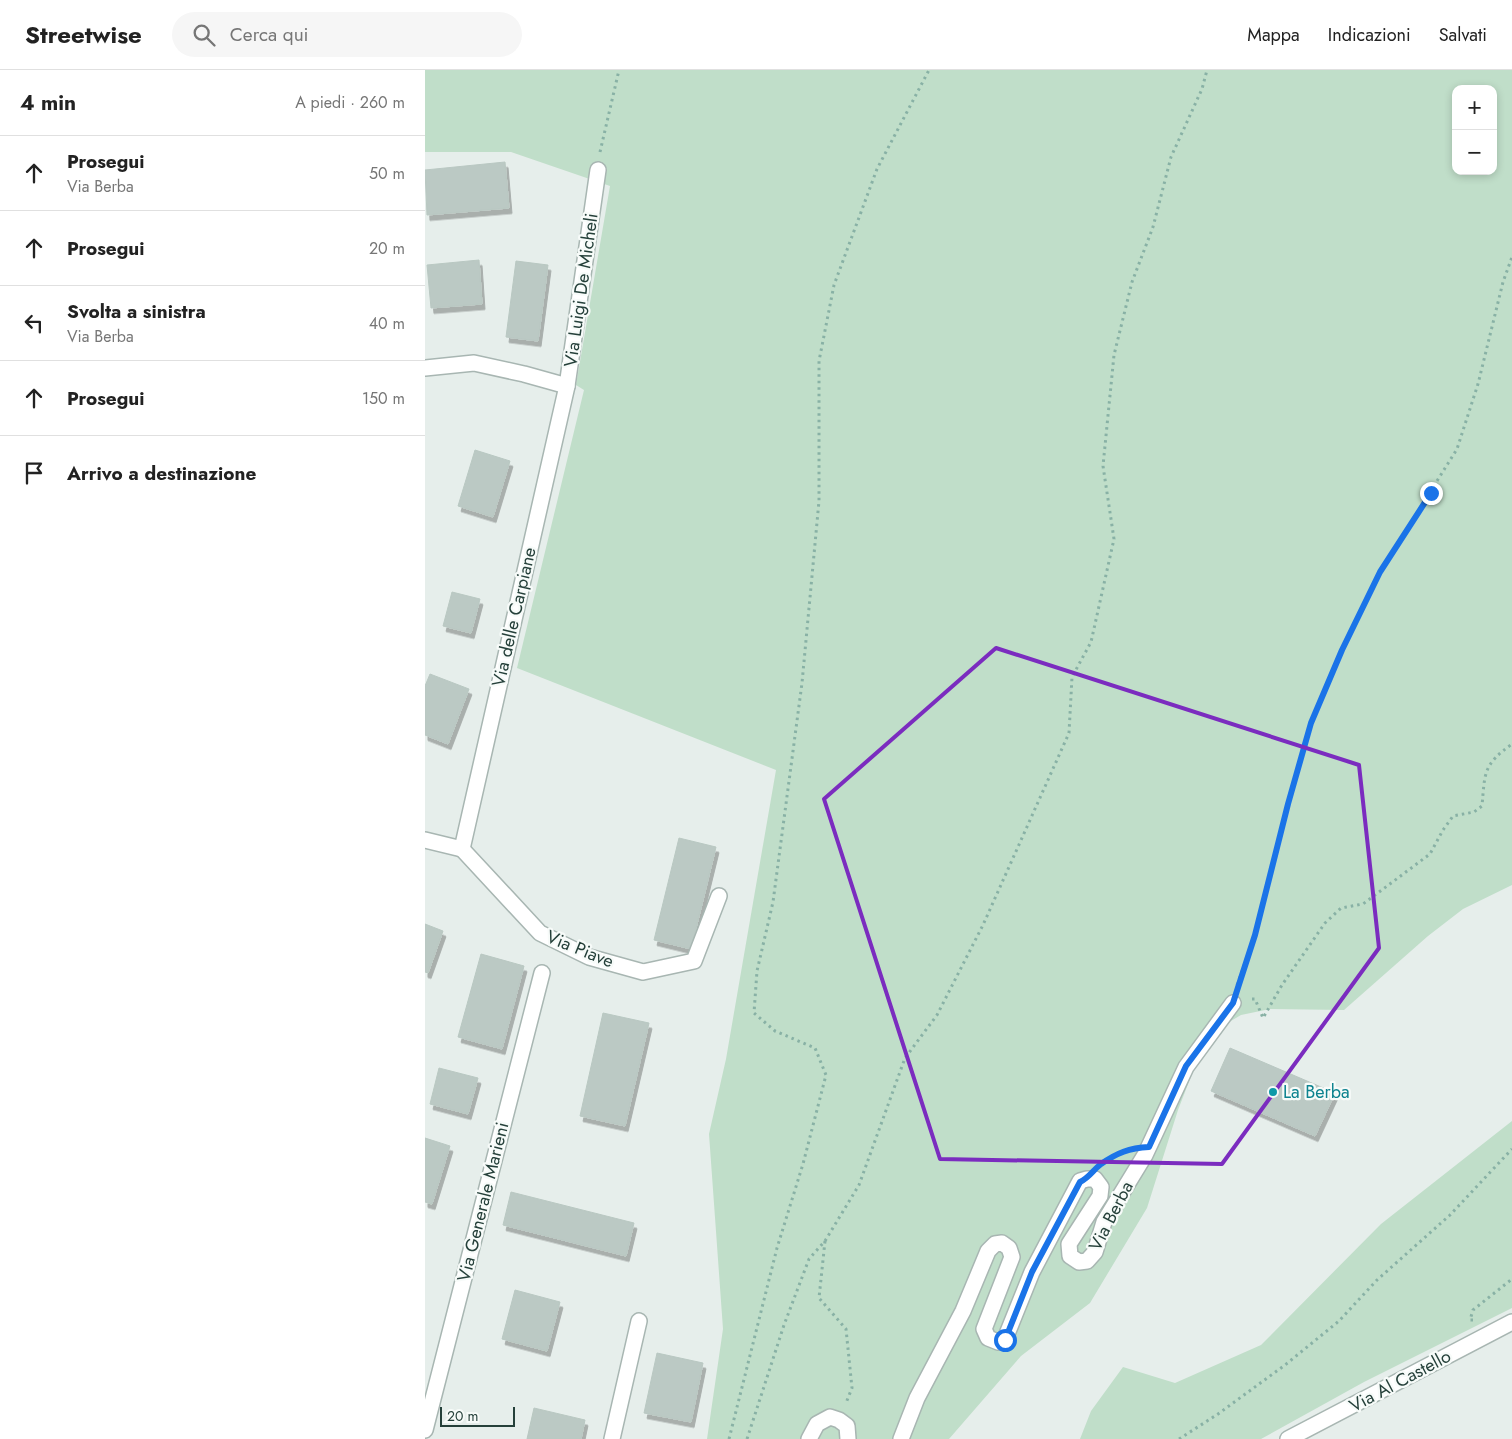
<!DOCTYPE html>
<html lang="it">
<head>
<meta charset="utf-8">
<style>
  :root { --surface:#fff; --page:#f6f6f6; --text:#222; --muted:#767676; --line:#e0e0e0 }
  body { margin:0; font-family:Jost,sans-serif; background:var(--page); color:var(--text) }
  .controls { position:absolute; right:15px; top:15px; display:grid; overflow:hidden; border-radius:10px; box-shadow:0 2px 8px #0003 }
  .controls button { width:45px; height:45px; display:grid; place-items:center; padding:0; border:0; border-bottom:1px solid var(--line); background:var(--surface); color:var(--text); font:25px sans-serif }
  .scale { position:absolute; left:15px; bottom:12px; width:75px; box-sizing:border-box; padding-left:5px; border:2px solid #25403a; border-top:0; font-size:14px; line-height:18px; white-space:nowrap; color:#25403a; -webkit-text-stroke:4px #f7fbf9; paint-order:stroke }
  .stop { position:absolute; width:15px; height:15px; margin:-11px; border:4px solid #1a73e8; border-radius:50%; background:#fff }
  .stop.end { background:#1a73e8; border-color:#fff; box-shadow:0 1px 5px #0008 }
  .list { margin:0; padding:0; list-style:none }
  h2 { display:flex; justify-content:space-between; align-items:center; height:65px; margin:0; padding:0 20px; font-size:21px }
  h2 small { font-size:16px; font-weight:400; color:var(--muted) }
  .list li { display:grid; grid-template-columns:32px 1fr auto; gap:15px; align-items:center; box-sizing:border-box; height:75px; padding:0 20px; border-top:1px solid var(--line) }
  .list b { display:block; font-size:19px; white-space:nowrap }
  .list p { margin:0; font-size:16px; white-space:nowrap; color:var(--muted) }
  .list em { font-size:16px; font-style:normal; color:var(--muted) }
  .icon { flex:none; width:28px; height:28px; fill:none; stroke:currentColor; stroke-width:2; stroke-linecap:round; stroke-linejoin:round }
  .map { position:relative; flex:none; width:1087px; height:1369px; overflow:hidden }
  header { display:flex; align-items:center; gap:30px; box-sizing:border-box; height:70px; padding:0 25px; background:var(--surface); border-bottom:1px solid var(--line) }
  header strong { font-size:24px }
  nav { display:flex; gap:28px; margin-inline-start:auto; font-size:18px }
  .search { width:350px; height:45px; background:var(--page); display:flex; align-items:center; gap:12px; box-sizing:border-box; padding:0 18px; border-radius:28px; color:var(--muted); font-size:19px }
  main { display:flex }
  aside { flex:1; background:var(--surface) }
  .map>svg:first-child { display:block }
</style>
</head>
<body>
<header>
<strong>Streetwise</strong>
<div class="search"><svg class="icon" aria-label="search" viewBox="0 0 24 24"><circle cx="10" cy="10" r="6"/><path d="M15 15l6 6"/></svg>Cerca qui</div>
<nav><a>Mappa</a><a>Indicazioni</a><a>Salvati</a></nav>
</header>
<main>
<aside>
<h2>4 min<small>A piedi · 260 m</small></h2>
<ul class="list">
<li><svg class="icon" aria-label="ahead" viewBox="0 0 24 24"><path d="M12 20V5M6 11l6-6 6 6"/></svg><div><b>Prosegui</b><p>Via Berba</p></div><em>50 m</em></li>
<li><svg class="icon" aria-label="ahead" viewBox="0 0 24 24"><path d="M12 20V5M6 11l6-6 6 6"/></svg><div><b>Prosegui</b></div><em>20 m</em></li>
<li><svg class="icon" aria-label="left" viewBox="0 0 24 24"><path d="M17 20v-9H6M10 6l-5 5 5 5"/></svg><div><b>Svolta a sinistra</b><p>Via Berba</p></div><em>40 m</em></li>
<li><svg class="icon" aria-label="ahead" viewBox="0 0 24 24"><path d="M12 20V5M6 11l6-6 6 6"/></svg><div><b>Prosegui</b></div><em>150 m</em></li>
<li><svg class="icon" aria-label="arrive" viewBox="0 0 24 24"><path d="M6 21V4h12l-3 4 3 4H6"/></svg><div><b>Arrivo a destinazione</b></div></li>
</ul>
</aside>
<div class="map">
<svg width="1087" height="1369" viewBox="0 0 1087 1369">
  <defs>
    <filter id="shadow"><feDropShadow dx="3" dy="5.5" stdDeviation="0" flood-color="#0004"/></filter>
  </defs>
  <rect width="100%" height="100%" fill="#e6eeeb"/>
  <g fill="#c0dec9" fill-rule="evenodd">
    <path d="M0 0H1087V815L1038 839 1003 866 919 940 845 939 816 945 782 965 753 1040 722 1138 665 1233 596 1286 524 1369H282L298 1259 284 1064 301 989 351 700 92 598 159 320 151 315 185 116 86 82H0ZM1031 19H1068V101H1031Z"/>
    <polygon points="1087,1051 1087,1238 939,1312 836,1369 655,1369 666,1341 698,1297 750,1313 836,1275 956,1154"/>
  </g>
  <g fill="#bbc9c4" stroke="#b9c8c2" filter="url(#shadow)">
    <polygon points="80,92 84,138 2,145 0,100"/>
    <polygon points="54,190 57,234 6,238 2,195"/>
    <polygon points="91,191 123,195 113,271 81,267"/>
    <polygon points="50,380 85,391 68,447 33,436"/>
    <polygon points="27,522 55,529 46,563 18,556"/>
    <polygon points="5,604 44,619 23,674 0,665 0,616"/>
    <polygon points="254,768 291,777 266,879 229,870"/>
    <polygon points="0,854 18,861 3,903 0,902"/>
    <polygon points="56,884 99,896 77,979 33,967"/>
    <polygon points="178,943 224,953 200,1056 155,1046"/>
    <polygon points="805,978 910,1023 890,1066 786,1021"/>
    <polygon points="14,998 53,1008 43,1044 5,1034"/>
    <polygon points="0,1068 25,1076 7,1134 0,1132"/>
    <polygon points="86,1122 209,1153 201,1186 78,1155"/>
    <polygon points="90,1220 135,1232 122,1281 77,1269"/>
    <polygon points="232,1283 278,1293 266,1352 219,1343"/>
    <polygon points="109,1338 160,1350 156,1369 102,1369"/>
  </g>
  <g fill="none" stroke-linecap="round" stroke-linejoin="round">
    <g stroke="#a8b6b2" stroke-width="18">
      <g id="minor">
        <polyline points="0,298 49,293 99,304 142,316 173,100"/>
        <polyline points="0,770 37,779"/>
        <polyline points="37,779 142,316"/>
        <polyline points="37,779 115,863 164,887 218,902 269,891 294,826"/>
        <polyline points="0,1360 117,903"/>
        <polyline points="187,1369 214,1251"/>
        <polyline points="384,1369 392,1354 405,1347 414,1350 422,1356 423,1369"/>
        <polyline points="476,1369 492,1328 538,1241 563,1181 570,1174 577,1173 584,1178 587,1187 559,1259 563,1268 573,1272 580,1269 607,1202 655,1111 662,1109 670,1109 676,1117 675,1126 644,1174 645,1186 654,1192 662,1191 670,1182 679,1152 720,1085 761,997 808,933"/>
        <polyline points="863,1369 1087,1252"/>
      </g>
    </g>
    <g stroke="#88b1a5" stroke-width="3" stroke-dasharray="2.5 4" stroke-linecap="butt">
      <polyline points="175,82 194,0"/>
      <polyline points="812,915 830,865 863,734 886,653 917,580 955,502 1032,379 1053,314 1078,212 1087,187"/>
      <path d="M827 929H830L838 948 857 915 900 853 916 838 938 834 1005 784 1018 760 1028 746 1049 742 1057 736C1060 702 1058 695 1087 674"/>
      <polyline points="681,1092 697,1082"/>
      <polyline points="400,1171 394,1228 421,1259 427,1318 421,1333"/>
      <polyline points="1048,1250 1045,1250 1048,1240 1087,1209"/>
      <polyline points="304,1369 352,1178 378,1094 401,1005 390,978 350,961 329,943 332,901 348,832 377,613 394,431 394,291 409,215 452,99 504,0"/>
      <polyline points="322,1369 359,1255 384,1189 400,1171 434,1115 480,988 512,945 558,855 644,663 647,607 666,572 689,469 678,396 689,285 707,212 728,157 746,87 777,19 782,0"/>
      <polyline points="754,1369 793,1344 860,1295 914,1251 952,1210 1025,1145 1087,1079"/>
    </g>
    <use href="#minor" stroke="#fff" stroke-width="15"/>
  </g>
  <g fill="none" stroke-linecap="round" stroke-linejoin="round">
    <path stroke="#1a73e8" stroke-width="6" d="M580 1270 607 1202 655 1112C665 1107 667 1101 676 1094 692 1083 704 1078 724 1077L761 996 808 933 830 865 863 734 886 653 917 580 955 502 1006 423"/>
  </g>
  <path fill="none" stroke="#7b2cbf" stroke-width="4" stroke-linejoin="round" d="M571 578 934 695 954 878 797 1094 515 1089 399 729Z"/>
  <circle fill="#0f9aa8" stroke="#f7fbf9" stroke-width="2" cx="848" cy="1022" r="5"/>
  <g text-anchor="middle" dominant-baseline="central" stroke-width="4.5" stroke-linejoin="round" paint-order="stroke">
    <g font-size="18" fill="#25403a" stroke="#f7fbf9">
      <text transform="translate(156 220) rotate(-82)">Via Luigi De Micheli</text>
      <text transform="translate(89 547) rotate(-77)">Via delle Carpiane</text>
      <text transform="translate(155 879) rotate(22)">Via Piave</text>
      <text transform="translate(58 1132) rotate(-76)">Via Generale Marieni</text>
      <text transform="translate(686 1146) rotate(-63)">Via Berba</text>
      <text transform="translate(975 1311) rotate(-28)">Via Al Castello</text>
    </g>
    <g font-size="18" fill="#0d838f" stroke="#f7fbf9" text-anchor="start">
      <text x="858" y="1022">La Berba</text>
    </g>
  </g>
</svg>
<div class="controls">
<button>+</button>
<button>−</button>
</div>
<div class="scale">20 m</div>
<div class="stop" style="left:580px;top:1270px"></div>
<div class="stop end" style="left:1006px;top:423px"></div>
</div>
</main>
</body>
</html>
